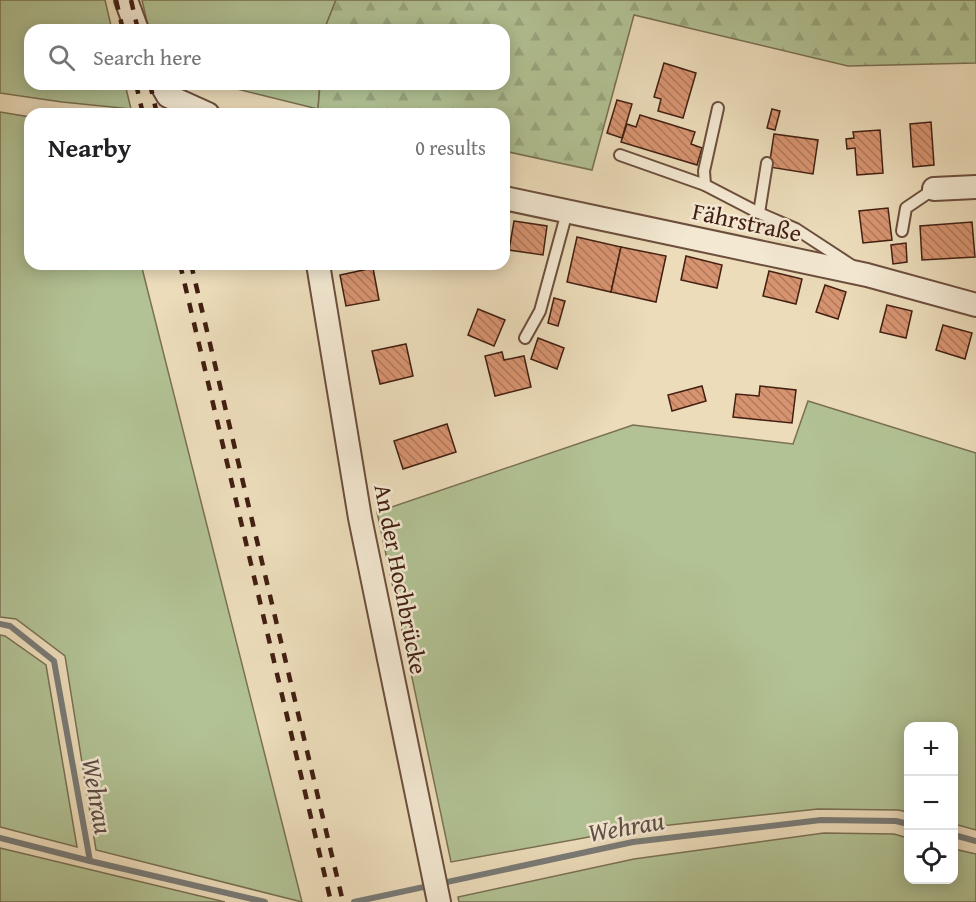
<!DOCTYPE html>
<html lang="en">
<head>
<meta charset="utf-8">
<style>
  :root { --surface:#fff; --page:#f2f2f2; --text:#202124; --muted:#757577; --line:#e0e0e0 }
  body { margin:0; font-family:"Gentium Book Plus",serif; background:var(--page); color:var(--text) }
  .controls { position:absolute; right:18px; bottom:18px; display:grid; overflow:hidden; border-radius:12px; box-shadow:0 3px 15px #0003 }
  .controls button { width:54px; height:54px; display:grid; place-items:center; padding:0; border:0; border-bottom:2px solid var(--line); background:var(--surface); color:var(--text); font:30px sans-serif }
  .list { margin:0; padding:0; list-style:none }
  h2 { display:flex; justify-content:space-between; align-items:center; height:78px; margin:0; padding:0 24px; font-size:26px }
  h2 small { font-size:20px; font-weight:400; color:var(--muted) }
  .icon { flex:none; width:33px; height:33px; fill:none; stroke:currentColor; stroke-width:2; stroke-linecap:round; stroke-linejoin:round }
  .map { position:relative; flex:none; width:976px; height:902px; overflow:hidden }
  .search { position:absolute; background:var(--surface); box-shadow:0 3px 15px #0003; left:24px; top:24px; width:486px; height:66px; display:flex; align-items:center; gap:15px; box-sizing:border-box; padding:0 21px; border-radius:18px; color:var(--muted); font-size:22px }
  .panel { position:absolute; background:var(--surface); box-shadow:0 3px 15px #0003; left:24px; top:108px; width:486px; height:162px; border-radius:18px }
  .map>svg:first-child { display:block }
</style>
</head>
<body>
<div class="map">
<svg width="976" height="902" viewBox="0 0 976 902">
  <defs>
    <pattern id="forest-firs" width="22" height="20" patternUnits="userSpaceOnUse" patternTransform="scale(1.5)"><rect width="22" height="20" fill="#b2c294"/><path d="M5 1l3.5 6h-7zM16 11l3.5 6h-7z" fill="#9aa67f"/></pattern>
    <pattern id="building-back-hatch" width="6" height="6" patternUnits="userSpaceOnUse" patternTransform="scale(1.5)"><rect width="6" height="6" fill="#d79470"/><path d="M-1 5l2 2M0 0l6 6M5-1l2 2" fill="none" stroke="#b0785b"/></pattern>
  </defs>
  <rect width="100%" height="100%" fill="#ecdcba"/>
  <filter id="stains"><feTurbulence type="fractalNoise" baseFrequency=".00333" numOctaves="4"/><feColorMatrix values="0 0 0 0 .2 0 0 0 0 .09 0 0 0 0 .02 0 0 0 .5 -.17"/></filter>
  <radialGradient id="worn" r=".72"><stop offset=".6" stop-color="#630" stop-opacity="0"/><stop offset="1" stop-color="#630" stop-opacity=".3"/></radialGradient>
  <g fill="#b2c294" stroke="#7a7053" stroke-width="1.5">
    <polygon points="0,0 105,0 112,30 30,30 30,84 125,84 131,109 62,102 0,93"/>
    <polygon points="142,0 336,0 324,30 149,30"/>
    <polygon points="217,84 320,84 318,109"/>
    <polygon points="0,112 30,117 30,264 141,264 302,902 96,850 65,656 16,619 0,617"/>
    <polygon points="808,401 976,453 976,830 954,824 954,726 908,726 908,812 898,810 818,809 633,829 451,862 377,512 633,425 793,444"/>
    <polygon points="0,635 5,636 46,665 77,847 0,827"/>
    <polygon points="824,833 894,834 908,838 908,880 954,880 954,849 976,854 976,902 459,902 458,897 634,859"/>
    <polygon points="0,848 225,902 0,902"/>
  </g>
  <polygon fill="url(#forest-firs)" stroke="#7a7053" stroke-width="1.5" points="336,0 976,0 976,63 848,66 634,15 592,170 504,151 504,114 337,114 318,109 320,84 504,84 504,30 324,30"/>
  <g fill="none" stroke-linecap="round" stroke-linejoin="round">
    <g stroke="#797b77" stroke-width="6">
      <polyline points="0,624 10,626 54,661 90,861 265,902"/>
      <polyline points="954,835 976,841"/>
      <polyline points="0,838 90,861"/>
      <polyline points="354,902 633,842 821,820 896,821 908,824"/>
    </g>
  </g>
  <g fill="url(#building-back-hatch)" stroke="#421f12" stroke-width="1.5">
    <polygon points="664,63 696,73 683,118 658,111 661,99 654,97"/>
    <polygon points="617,100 632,104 622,138 607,133"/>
    <polygon points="772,109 780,111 775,130 767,128"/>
    <polygon points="640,115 695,132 691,144 702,148 697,165 621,142 627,124 636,127"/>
    <polygon points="931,122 934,165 913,167 910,124"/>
    <polygon points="880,130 883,173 857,175 855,148 847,149 846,139 854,138 853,132"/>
    <polygon points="774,134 818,140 813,174 769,167"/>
    <polygon points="888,208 892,240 863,243 859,211"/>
    <polygon points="514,221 547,226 543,255 509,250"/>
    <polygon points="972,222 975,257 922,260 920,226"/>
    <polygon points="577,237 621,247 611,292 567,282"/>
    <polygon points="906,243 907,262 893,264 891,245"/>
    <polygon points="621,247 666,256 656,302 611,292"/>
    <polygon points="686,256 722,265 717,288 681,280"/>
    <polygon points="373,268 379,300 346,306 340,275"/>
    <polygon points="769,271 802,279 796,304 763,296"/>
    <polygon points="825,285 846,292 838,319 816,312"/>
    <polygon points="554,298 565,301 558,326 548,323"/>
    <polygon points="887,305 912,311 906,338 880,332"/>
    <polygon points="478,309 505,320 494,346 468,335"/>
    <polygon points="943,325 972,333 965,359 936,350"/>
    <polygon points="538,338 564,348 557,369 531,359"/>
    <polygon points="406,344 413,376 380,384 372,351"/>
    <polygon points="502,352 504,360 524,356 531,387 495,396 485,356"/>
    <polygon points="702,386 706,401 672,411 668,395"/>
    <polygon points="760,386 796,390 792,423 733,417 736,394 759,396"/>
    <polygon points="447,424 456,452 403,469 394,441"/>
  </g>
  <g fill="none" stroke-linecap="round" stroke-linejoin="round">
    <g stroke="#6c4e3c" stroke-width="14">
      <g id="lane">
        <polyline points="620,155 705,185 759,213 796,229 851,265"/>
        <polyline points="705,185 704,171 718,108"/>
        <polyline points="759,213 767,163"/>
        <polyline points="902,231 906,208 934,189"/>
        <polyline points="525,338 540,311 567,212"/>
      </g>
    </g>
    <g stroke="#6c4e3c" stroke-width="26">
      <g id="street">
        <polyline points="126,0 137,30"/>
        <polyline points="161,84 168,96 208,114"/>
        <polyline points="934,189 976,187"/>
        <polyline points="504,198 867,275 976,305"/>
        <polyline points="318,264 360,518 439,902"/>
      </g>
    </g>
    <use href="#lane" stroke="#f3e8d2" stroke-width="10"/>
    <use href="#street" stroke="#f3e8d2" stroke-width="22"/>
    <g stroke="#421f12" stroke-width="4.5" stroke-dasharray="10 10" stroke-linecap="butt">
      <polyline points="116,0 123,30"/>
      <polyline points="131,0 138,30"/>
      <polyline points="136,84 143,114"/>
      <polyline points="150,84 157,114"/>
      <polyline points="180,264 331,902"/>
      <polyline points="191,264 343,902"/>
    </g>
  </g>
  <g text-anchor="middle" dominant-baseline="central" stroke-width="5" stroke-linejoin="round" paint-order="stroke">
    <g font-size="24" fill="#421f12" stroke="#f3e8d2">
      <text transform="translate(747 222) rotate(12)">Fährstraße</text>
      <text transform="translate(401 579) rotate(79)">An der Hochbrücke</text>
    </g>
    <g font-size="26" font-style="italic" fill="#5d4d45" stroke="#f3e8d2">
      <text transform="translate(98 796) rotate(80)">Wehrau</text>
      <text transform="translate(626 826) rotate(-10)">Wehrau</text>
    </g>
  </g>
  <rect width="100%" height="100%" filter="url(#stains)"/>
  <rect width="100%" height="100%" fill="url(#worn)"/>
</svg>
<div class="controls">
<button>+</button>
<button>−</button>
<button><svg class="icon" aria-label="locate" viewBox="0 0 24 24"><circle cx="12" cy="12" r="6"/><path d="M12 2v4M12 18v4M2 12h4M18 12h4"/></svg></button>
</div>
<div class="search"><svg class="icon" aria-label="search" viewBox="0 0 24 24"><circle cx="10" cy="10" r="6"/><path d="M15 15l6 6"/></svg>Search here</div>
<section class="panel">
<h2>Nearby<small>0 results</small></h2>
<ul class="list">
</ul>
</section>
</div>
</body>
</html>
